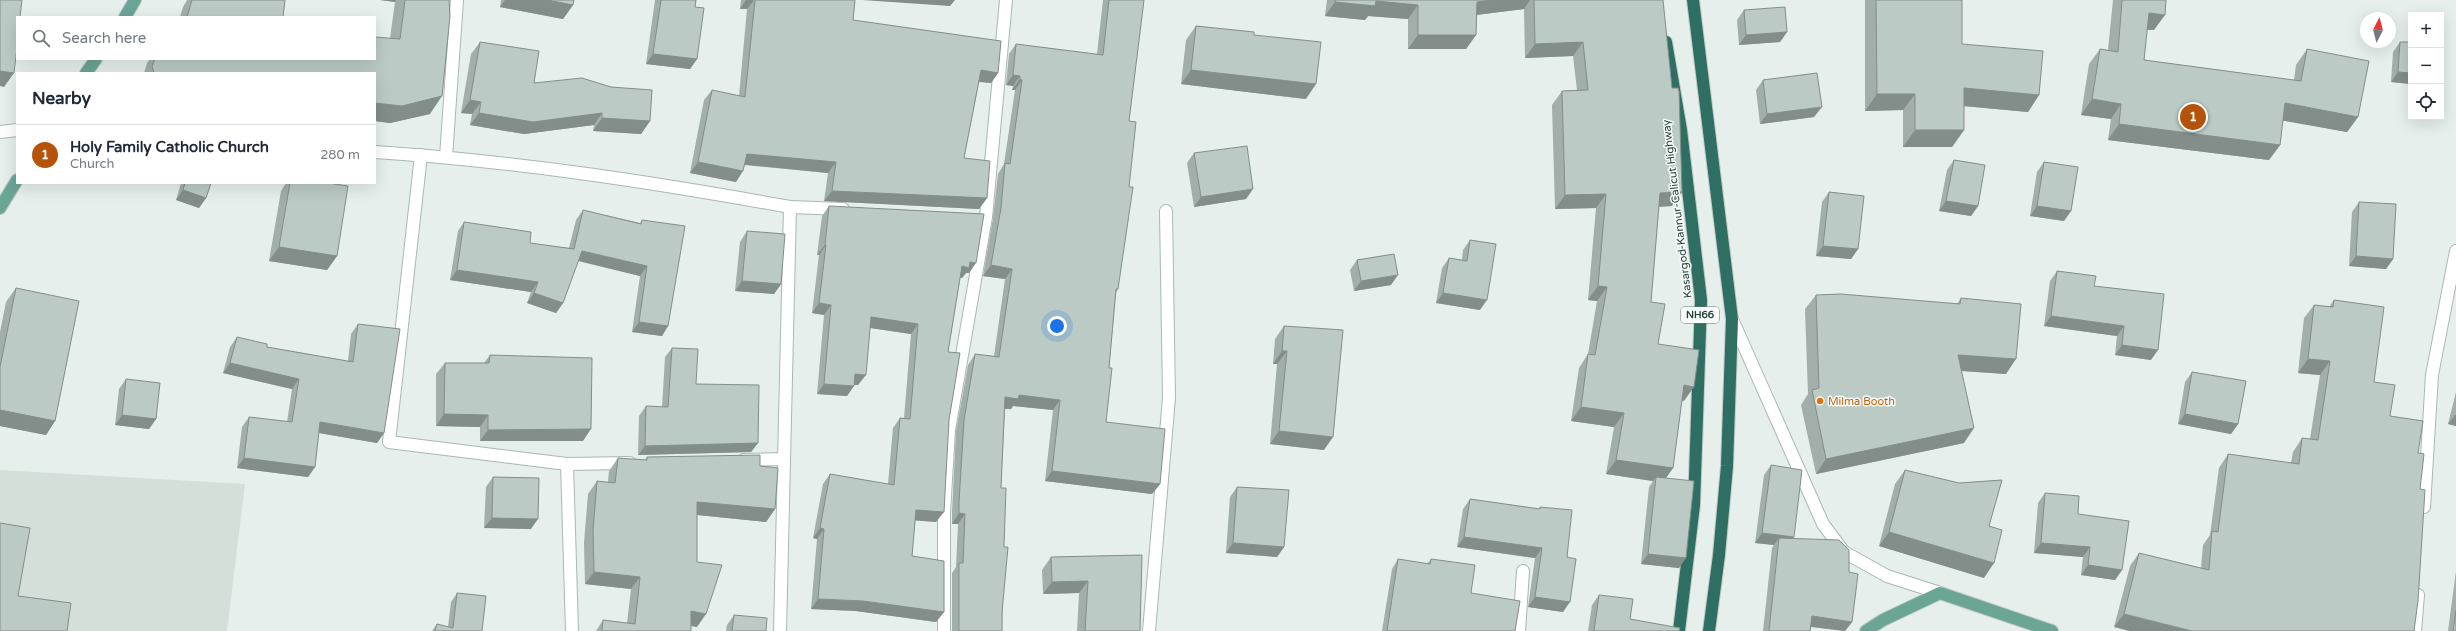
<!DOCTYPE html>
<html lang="en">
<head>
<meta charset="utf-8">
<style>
  :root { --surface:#fff; --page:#f2f2f3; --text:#1f2937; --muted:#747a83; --line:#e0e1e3; --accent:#b45309 }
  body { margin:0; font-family:"Varela Round",sans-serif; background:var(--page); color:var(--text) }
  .controls { position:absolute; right:12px; top:12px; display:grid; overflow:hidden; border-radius:0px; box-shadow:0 4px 16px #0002 }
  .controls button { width:36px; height:36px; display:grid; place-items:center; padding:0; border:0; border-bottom:1px solid var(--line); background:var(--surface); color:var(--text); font:20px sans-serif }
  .compass { position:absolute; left:2360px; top:12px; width:36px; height:36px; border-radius:50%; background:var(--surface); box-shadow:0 4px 16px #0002; rotate:7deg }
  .you { position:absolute; left:1057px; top:326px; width:14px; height:14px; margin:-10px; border:3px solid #fff; border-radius:50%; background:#1a73e8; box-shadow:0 0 0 6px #1a73e833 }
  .badge { display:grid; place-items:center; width:26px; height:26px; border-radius:50%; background:var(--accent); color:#fff; font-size:13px; font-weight:700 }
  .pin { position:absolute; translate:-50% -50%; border:2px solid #fff; box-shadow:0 1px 4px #0006 }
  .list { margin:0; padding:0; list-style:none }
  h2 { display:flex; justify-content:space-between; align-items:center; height:52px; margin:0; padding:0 16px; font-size:17px }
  h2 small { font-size:13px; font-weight:400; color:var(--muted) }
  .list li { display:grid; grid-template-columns:26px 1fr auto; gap:12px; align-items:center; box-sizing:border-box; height:60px; padding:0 16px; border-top:1px solid var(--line) }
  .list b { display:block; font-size:15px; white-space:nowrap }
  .list p { margin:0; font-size:13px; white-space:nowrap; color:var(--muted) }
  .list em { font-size:13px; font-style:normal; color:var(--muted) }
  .icon { flex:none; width:22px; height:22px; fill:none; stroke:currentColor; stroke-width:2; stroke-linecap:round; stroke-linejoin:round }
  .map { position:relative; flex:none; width:2456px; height:631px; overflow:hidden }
  .search { position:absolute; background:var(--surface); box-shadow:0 4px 16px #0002; left:16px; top:16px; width:360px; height:44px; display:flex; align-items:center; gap:10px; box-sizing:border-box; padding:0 14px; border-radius:0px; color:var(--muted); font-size:15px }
  .panel { position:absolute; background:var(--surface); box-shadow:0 4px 16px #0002; left:16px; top:72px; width:360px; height:112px; border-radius:0px }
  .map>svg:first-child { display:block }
</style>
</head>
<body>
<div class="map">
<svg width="2456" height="631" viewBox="0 0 2456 631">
  <rect width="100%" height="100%" fill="#e6efeb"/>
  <polygon fill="#d4dfda" points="0,470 245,484 227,631 0,631"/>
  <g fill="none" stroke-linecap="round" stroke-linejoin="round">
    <g stroke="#a8b8b2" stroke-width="14">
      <g id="minor">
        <polyline points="0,132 17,130"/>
        <path d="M375 152C515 161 652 182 790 207L780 631"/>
        <polyline points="421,155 389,442 567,464 630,463"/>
        <polyline points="446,157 457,0"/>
        <polyline points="790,207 843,209"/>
        <polyline points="1732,319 1823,524 1844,552 1887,576 1940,593"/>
        <polyline points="744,460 784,459"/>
        <polyline points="567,464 572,631"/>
        <polyline points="2424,507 2432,375 2456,251"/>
        <polyline points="944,631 944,512 949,430 986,217 1006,0"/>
        <polyline points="1149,631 1169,398 1166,211"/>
        <polyline points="1519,631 1523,571"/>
        <polyline points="2415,631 2418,595"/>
      </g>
    </g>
    <g stroke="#c2cac8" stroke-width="14">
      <g id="major">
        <polyline points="125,17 135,0"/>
        <polyline points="86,73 96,59"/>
        <polyline points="0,208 17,180"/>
        <polyline points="1866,631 1883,620 1940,593 2052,631"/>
      </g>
    </g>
    <g stroke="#c2cac8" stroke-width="14">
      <g id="highway">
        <polyline points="1693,0 1732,319 1727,466 1719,555 1709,631"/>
        <polyline points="1666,42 1681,130 1701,300 1694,505 1679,631"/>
      </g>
    </g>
    <use href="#minor" stroke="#fff" stroke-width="12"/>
    <use href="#major" stroke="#6aa596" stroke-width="12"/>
    <use href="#highway" stroke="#2f6f62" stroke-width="12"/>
  </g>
  <g fill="#a1aea9">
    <polygon points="187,0 285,0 283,17 180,17 183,7"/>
    <polygon points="380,0 449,0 430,114 390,123 375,121 375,73 144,73 147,63 150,59 375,59 390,38 395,2"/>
    <polygon points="501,0 574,0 573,5 563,19 500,7"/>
    <polygon points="655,0 696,0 695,7 697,59 690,69 646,64"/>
    <polygon points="741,0 855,0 853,20 998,73 991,83 979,82 964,158 987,198 979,209 824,201 828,173 744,165 736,182 690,173 704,100 712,90 739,96 747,9 740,9"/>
    <polygon points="1103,0 1144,0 1129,121 1118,289 1116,293 1109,368 1106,422 1160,484 1152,494 1045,481 1053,410 1013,406 1011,409 1005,409 1001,488 1004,547 1002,631 952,631 952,573 956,567 958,524 952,524 952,512 956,431 968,365 975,354 994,356 1005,279 983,276 993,218 998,174 1004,164 1015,90 1012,90 1013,86 1006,85 1009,54 1016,44 1097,54"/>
    <polygon points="1327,0 1663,0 1672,206 1659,207 1651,302 1658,344 1684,401 1682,400 1673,468 1666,478 1679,568 1641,564 1649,487 1653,481 1606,474 1614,427 1571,421 1579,368 1588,354 1597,301 1588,300 1596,208 1555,209 1552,105 1562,91 1577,90 1573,56 1525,58 1524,9 1477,15 1476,35 1466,49 1408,49 1408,19 1368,16 1365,20 1325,16"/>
    <polygon points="1865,0 1962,0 1962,44 2039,95 2028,112 1964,106 1964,130 1952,147 1903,147 1903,110 1865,111"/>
    <polygon points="2113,0 2166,0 2154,30 2147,30 2144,60 2294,80 2296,65 2307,49 2358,117 2347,132 2283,120 2280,145 2269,160 2108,140 2111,119 2081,115 2089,64 2100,49 2108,50"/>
    <polygon points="1744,10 1787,32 1780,42 1739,45 1737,20"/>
    <polygon points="1196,26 1254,35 1306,99 1181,84 1186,40"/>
    <polygon points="480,42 534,83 650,121 641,134 593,131 594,125 524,134 470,125 472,114 461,113 471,54"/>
    <polygon points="2400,42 2411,84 2391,82 2393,52"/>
    <polygon points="1763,80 1814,117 1760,124 1756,90"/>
    <polygon points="1194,153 1246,199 1194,207 1187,163"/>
    <polygon points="1954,160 1978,206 1971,216 1939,211 1947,170"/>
    <polygon points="2044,162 2071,211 2064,221 2030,216 2037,172"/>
    <polygon points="181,183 211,183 206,198 199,208 176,200"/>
    <polygon points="286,183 328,183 337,256 327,270 269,261 281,191"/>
    <polygon points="1829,192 1858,249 1851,259 1816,256 1822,202"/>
    <polygon points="2359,202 2393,259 2386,269 2349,266 2352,212"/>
    <polygon points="829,206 969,273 966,273 962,278 960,277 948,352 949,420 936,522 915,520 912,556 944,612 936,622 856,611 811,609 817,539 813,538 823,484 830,474 888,484 893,428 900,418 904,418 911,334 870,328 858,385 854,385 847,396 817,394 824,315 812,313 819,255 817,255 822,216"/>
    <polygon points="583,210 640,223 642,220 668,326 662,336 632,332 640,276 578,261 563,303 556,313 527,303 531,292 450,280 458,231 464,222 530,243 569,248 576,220"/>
    <polygon points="747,231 781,284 774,294 735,291 740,242"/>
    <polygon points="1470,240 1480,310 1436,303 1442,268 1449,258 1462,260 1463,250"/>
    <polygon points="1357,260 1391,285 1354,291 1350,270"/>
    <polygon points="2057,271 2094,286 2151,360 2115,355 2117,336 2044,326 2050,281"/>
    <polygon points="16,288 55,421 46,435 0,426 0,332 6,302"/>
    <polygon points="1816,295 1957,304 1961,298 2006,374 1962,371 1964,443 1816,474 1801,405 1808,394 1805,309"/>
    <polygon points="2334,300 2374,382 2390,416 2418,453 2114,627 2130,566 2139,553 2201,568 2203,545 2210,535 2219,468 2228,454 2291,463 2293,452 2302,438 2310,439 2320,375 2298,373 2304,318 2314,305 2329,307"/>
    <polygon points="358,324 384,433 377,443 319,433 315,467 308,477 237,468 242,427 249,417 287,422 292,389 223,373 230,347 237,337 267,347 348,361 351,334"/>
    <polygon points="1284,326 1324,450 1270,444 1277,364 1273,364 1275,339"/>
    <polygon points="672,348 696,384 758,443 751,452 638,455 639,416 646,406 662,407 665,357"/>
    <polygon points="490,355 583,441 480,441 480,427 436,426 436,374 445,363 484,363"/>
    <polygon points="2192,372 2238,424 2231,434 2178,424 2185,382"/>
    <polygon points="126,379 156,419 149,429 115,425 119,389"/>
    <polygon points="2456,392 2456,426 2448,424"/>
    <polygon points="647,457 760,466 775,509 766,522 697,515 697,627 691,626 691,631 596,631 603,620 627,623 631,589 585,584 584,543 588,494 597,481 608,482 609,471 618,458 645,460"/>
    <polygon points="1771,465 1793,539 1849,572 1852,622 1845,631 1811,627 1810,631 1763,631 1772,548 1774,545 1755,543 1764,475"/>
    <polygon points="1905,470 1989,526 1984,578 1879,546 1895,484"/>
    <polygon points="493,477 531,529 484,528 486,487"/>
    <polygon points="1237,487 1284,547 1277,557 1226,553 1230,497"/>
    <polygon points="2045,493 2078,514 2122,570 2115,580 2081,575 2083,557 2034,553 2038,503"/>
    <polygon points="1470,499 1539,509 1540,507 1567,557 1563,612 1528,607 1535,558 1457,547 1463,509"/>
    <polygon points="1142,555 1140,631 1077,631 1079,593 1043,594 1042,570 1051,557"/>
    <polygon points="1398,559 1427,564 1431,559 1515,631 1382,631 1392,569"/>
    <polygon points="2456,571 2456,631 2448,631"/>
    <polygon points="457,593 482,631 432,631 437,624 448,627 451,602"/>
    <polygon points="1599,595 1630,619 1679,631 1588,631 1592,605"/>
    <polygon points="734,615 766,631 726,631 727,625"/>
  </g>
  <g fill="#838d89">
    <polygon points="380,0 396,0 395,2"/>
    <polygon points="505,0 547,0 573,5 563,19 500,7"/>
    <polygon points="746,0 754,0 747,9 740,9"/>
    <polygon points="862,0 955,0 950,6"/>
    <polygon points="1493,0 1530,0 1524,9 1467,16 1477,2"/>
    <polygon points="1376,1 1418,5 1408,19 1368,16 1365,20 1325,16 1335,2"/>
    <polygon points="2149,13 2165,15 2154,30 2138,29"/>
    <polygon points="1787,32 1780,42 1739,45 1746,35"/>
    <polygon points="1418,35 1476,35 1466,49 1408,49"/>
    <polygon points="1583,42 1573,56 1525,58 1535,44"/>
    <polygon points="653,54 697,59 690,69 646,64"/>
    <polygon points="981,70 998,73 991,83 973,81"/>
    <polygon points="1191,70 1316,84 1306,99 1181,84"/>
    <polygon points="0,71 14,73 4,87 0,86"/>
    <polygon points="2398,72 2411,73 2411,84 2391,82"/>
    <polygon points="1013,75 1020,76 1013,86 1006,85"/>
    <polygon points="1020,79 1022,80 1015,90 1012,90"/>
    <polygon points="1964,88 2039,95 2028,112 1952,105"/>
    <polygon points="1877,94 1915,94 1903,110 1865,111"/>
    <polygon points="442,96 430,114 390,123 375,121 375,103"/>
    <polygon points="2092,99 2121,104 2111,119 2081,115"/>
    <polygon points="470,100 481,102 472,114 461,113"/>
    <polygon points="2285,103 2358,117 2347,132 2274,119"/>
    <polygon points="1822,107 1814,117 1760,124 1767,114"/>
    <polygon points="479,113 602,113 594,125 524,134 470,125"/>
    <polygon points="602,118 650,121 641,134 593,131"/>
    <polygon points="2119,124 2280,145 2269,160 2108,140"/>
    <polygon points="1915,130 1964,130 1952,147 1903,147"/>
    <polygon points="747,154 836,162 828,173 739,164"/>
    <polygon points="698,162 743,171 736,182 690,173"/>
    <polygon points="1253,189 1246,199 1194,207 1201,197"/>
    <polygon points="183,190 206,198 199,208 176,200"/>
    <polygon points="832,191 987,198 979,209 824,201"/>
    <polygon points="1682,192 1672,206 1650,207 1660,193"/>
    <polygon points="1606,194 1596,208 1555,209 1565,195"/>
    <polygon points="1946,201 1978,206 1971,216 1939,211"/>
    <polygon points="2037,206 2071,211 2064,221 2030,216"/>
    <polygon points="825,245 826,245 819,255 817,255"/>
    <polygon points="1823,246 1858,249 1851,259 1816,256"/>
    <polygon points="279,247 337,256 327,270 269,261"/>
    <polygon points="582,251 647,266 640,276 575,260"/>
    <polygon points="2356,256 2393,259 2386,269 2349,266"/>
    <polygon points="970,262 976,263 969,273 966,273 962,278 955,276 962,266"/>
    <polygon points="991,265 1012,269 1005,279 983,276"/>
    <polygon points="457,270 538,282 531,292 450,280"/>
    <polygon points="1398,275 1391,285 1354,291 1361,281"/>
    <polygon points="742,281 781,284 774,294 735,291"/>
    <polygon points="1598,286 1607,287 1597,301 1588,300"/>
    <polygon points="534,293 563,303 556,313 527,303"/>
    <polygon points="1443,293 1487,300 1480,310 1436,303"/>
    <polygon points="819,303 831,305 824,315 812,313"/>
    <polygon points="2051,316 2124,326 2117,336 2044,326"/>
    <polygon points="871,317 918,324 911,334 864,327"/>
    <polygon points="639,322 668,326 662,336 632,332"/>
    <polygon points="2122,345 2158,350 2151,360 2115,355"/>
    <polygon points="1282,351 1287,351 1277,364 1273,364"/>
    <polygon points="1958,355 2016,359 2006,374 1948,370"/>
    <polygon points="2308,359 2330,361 2320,375 2298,373"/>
    <polygon points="230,363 299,379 292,389 223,373"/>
    <polygon points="855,374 866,375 858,385 848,384"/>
    <polygon points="824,384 854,386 847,396 817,394"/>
    <polygon points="1684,385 1694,387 1684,401 1674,399"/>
    <polygon points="1019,395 1060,400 1053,410 1013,406 1011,409 998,408 1005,397"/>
    <polygon points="1581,407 1624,413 1614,427 1571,421"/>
    <polygon points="0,410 55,421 46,435 0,426"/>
    <polygon points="444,414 488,415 480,427 436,426"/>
    <polygon points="2185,414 2238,424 2231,434 2178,424"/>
    <polygon points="122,415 156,419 149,429 115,425"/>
    <polygon points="2455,415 2456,415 2456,426 2448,424"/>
    <polygon points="320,422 384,433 377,443 313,432"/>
    <polygon points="1974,428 1964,443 1816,474 1826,459"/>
    <polygon points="591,429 583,441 480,441 488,430"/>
    <polygon points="1279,431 1333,437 1324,450 1270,444"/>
    <polygon points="758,443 751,452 638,455 645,446"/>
    <polygon points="244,458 315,467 308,477 237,468"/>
    <polygon points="1616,460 1673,468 1663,482 1656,477 1653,481 1606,474"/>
    <polygon points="1052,471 1160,484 1152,494 1045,481"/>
    <polygon points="697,502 775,509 766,522 688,514"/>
    <polygon points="916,510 944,512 936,522 909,520"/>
    <polygon points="959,513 965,514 958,524 952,524"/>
    <polygon points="492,518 538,519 531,529 484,528"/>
    <polygon points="820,528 824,529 817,539 813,538"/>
    <polygon points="1889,532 1994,563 1984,578 1879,546"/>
    <polygon points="1762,533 1794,537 1787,547 1779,538 1774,545 1755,543"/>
    <polygon points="1464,537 1542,548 1535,558 1457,547"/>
    <polygon points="1233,543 1284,547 1277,557 1226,553"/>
    <polygon points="2041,543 2090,547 2083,557 2034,553"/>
    <polygon points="1648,554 1686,558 1679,568 1641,564"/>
    <polygon points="2088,565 2122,570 2115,580 2081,575"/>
    <polygon points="594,572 640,577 631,589 585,584"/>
    <polygon points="1088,581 1079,593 1043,594 1052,582"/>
    <polygon points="1535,597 1570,602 1563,612 1528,607"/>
    <polygon points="818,599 863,601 944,612 936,622 856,611 811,609"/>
    <polygon points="691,611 706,614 697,627 682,624"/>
    <polygon points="2124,614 2192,631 2129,631 2114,627"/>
    <polygon points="1812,616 1852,622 1845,631 1805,626"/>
  </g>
  <g fill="#bbcac4" stroke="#838d89">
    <polygon points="0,0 22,0 20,17 17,17 17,48 14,73 0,71"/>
    <polygon points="192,0 285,0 283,17 187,17"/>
    <polygon points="405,0 449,0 450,16 442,96 402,106 375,103 375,73 154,73 152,66 155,59 375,59 375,37 400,39"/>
    <polygon points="547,0 574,0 573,5"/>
    <polygon points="661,0 696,0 695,7 704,8 697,59 653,54"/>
    <polygon points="755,0 855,0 853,20 1001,41 998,73 981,70 964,158 990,161 987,198 832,191 836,162 747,154 743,171 698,162 712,90 745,97"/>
    <polygon points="1109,0 1144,0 1129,121 1136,122 1129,187 1133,187 1118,289 1116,289 1109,368 1112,368 1106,422 1165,429 1160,484 1052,471 1060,400 1019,395 1018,399 1005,397 1001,488 1006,488 1004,547 1008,547 1002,612 1002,631 959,631 959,563 963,563 965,514 959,513 959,502 964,420 975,354 999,357 1012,269 991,265 1001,208 1005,163 1010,164 1022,80 1020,79 1020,76 1013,75 1016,44 1103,55"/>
    <polygon points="1335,0 1493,0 1477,2 1476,35 1418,35 1418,5 1376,1 1375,6 1335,2"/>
    <polygon points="1534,0 1663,0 1672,88 1678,88 1679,91 1682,192 1660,193 1651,302 1665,304 1658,344 1699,350 1694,387 1684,385 1673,468 1616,460 1624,413 1581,407 1588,354 1595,355 1607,287 1598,286 1606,194 1565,195 1562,91 1588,90 1583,42 1535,44"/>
    <polygon points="1876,0 1962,0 1962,44 2043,51 2039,95 1964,88 1964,130 1915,130 1915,94 1877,94"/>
    <polygon points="2122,0 2166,0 2165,15 2149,13 2144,60 2301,81 2307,49 2369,61 2358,117 2285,103 2280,145 2119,124 2121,104 2092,99 2100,49 2118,52"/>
    <polygon points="1785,7 1787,32 1746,35 1744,10"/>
    <polygon points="1196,26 1254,32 1254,35 1321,42 1316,84 1191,70"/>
    <polygon points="480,42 539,51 534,83 582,78 611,87 652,90 650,121 602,118 602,113 533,122 479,113 481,102 470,100"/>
    <polygon points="2400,42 2411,42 2411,73 2398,72"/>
    <polygon points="1817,73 1822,107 1767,114 1763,80"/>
    <polygon points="1247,146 1253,189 1201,197 1194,153"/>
    <polygon points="1954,160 1985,165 1978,206 1946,201"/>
    <polygon points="2044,162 2078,167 2071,211 2037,206"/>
    <polygon points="185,183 211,183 206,198 183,190"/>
    <polygon points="290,183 328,183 348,186 337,256 279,247"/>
    <polygon points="1829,192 1864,196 1858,249 1823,246"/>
    <polygon points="2359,202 2396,204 2393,259 2356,256"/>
    <polygon points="829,206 984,214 976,263 970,262 969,268 962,266 948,352 960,353 949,420 944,512 916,510 912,556 944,561 944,612 863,601 818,599 824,529 820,528 830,474 894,485 900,418 910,419 918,324 871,317 866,375 855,374 854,386 824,384 831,305 819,303 826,245 825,245"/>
    <polygon points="583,210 641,224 642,220 685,226 668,326 639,322 647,266 582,251 563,303 534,293 538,282 457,270 464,222 531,232 530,243 574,249"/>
    <polygon points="747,231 785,234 781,284 742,281"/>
    <polygon points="1470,240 1496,244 1487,300 1443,293 1449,258 1467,261"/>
    <polygon points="1394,254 1398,275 1361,281 1357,260"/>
    <polygon points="2057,271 2096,276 2094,286 2164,294 2158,350 2122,345 2124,326 2051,316"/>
    <polygon points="16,288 79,301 55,421 0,410 0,367"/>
    <polygon points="1841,294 1960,304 1961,298 2021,304 2016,359 1958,355 1974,428 1826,459 1812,390 1819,388 1816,295"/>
    <polygon points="2334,300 2384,307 2374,382 2395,385 2390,416 2423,421 2418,453 2424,454 2420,489 2425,490 2418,601 2414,631 2192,631 2124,614 2139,553 2209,570 2212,531 2218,532 2228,454 2299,464 2302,438 2318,440 2330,361 2308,359 2314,305 2333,307"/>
    <polygon points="358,324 400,329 384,433 320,422 315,467 244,458 249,417 292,422 299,379 230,363 237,337 267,344 267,347 353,362"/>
    <polygon points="1284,326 1343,330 1333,437 1279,431 1287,351 1282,351"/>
    <polygon points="672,348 698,349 696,384 759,385 758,443 645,446 646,406 668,407"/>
    <polygon points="490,355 592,358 591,429 488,430 488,415 444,414 445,363 489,363"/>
    <polygon points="2192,372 2246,381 2238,424 2185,414"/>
    <polygon points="126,379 160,383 156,419 122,415"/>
    <polygon points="760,455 760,466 778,468 775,509 697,502 697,562 722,565 706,614 691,611 691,631 602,631 603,620 635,624 640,577 594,572 593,531 597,481 615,483 618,458 647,460 647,457"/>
    <polygon points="1771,465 1802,470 1794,537 1762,533"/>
    <polygon points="1905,470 1959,483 2002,480 1989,526 2002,530 1994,563 1889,532"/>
    <polygon points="493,477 539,478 538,519 492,518"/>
    <polygon points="1656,477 1694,481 1686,558 1648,554"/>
    <polygon points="1237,487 1289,490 1284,547 1233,543"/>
    <polygon points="2045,493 2079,496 2078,514 2129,521 2122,570 2088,565 2090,547 2041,543"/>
    <polygon points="1470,499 1540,509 1540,507 1572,510 1567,557 1576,559 1570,602 1535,597 1542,548 1464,537"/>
    <polygon points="0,523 30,528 18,596 71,603 67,631 0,631"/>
    <polygon points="1779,538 1839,540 1849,550 1849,572 1858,574 1852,622 1812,616 1810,631 1769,631"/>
    <polygon points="1142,555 1140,631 1085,631 1088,581 1052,582 1051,557"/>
    <polygon points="1398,559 1430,564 1431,559 1475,565 1471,593 1520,601 1515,631 1387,631"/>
    <polygon points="457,593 486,596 482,631 435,631 437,624 453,628"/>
    <polygon points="1599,595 1633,599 1630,619 1680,628 1679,631 1594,631"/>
    <polygon points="2456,611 2456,631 2453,631"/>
    <polygon points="734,615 767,618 766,631 732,631"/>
  </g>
  <circle fill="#e8710a" stroke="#f7fbf9" stroke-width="1.5" cx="1820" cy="401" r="4"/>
  <g text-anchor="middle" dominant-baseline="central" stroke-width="3" stroke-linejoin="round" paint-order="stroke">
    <rect fill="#f7fbf9" stroke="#637a73" stroke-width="1" x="1681" y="307" width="38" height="16" rx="3"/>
    <g font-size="10" font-weight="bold" fill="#24423a">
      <text x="1700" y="315">NH66</text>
    </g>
    <g font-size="11" fill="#24423a" stroke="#f7fbf9">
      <text transform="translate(1677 209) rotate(-97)">Kasargod-Kannur-Calicut Highway</text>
    </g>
    <g font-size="11" fill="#c56008" stroke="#f7fbf9" text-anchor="start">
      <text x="1828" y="401">Milma Booth</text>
    </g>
  </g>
</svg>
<div class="controls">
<button>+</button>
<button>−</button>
<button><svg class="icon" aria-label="locate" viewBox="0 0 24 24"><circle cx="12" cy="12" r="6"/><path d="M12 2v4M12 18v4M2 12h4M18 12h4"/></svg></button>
</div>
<svg class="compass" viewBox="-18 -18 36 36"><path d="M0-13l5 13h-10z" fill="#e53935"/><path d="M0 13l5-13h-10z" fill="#747a83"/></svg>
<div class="you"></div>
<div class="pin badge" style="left:2193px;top:117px">1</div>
<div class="search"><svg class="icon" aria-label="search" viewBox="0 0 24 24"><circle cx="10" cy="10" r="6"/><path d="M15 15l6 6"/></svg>Search here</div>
<section class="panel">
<h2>Nearby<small></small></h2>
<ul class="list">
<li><span class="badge">1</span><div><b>Holy Family Catholic Church</b><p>Church</p></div><em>280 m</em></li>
</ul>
</section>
</div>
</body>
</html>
